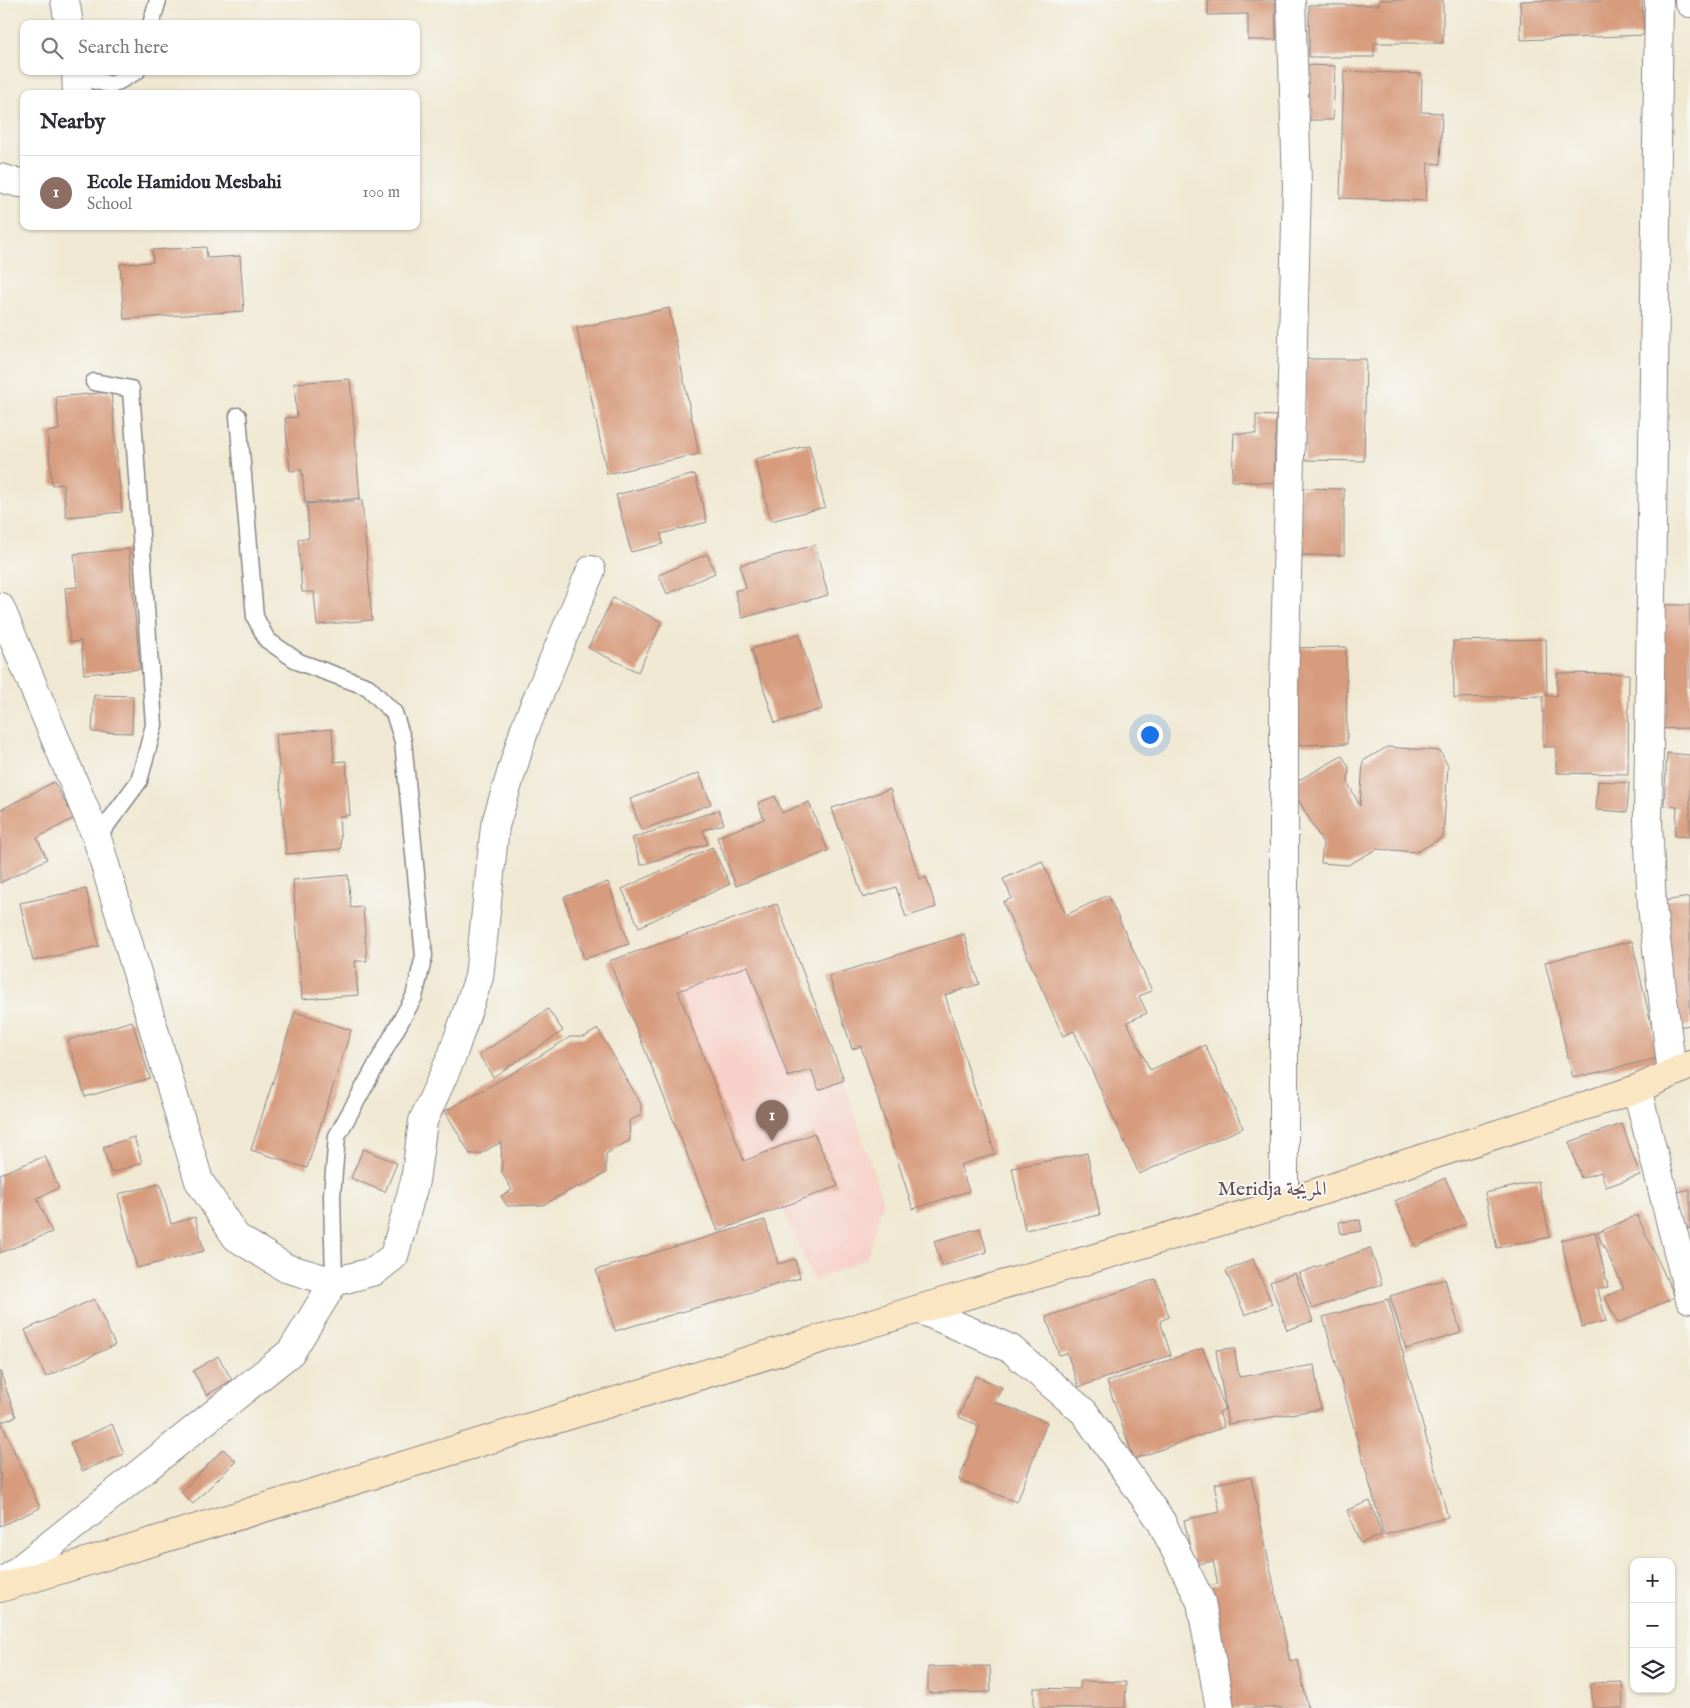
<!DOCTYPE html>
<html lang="en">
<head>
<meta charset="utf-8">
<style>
  :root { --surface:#fff; --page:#f2f2f3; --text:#2b2b33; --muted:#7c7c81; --line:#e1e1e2; --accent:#d1495b }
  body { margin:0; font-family:"IM FELL English",Amiri,serif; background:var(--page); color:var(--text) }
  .controls { position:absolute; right:15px; bottom:15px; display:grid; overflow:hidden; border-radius:10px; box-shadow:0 1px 4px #0004 }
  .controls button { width:45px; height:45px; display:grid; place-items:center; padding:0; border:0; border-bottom:1px solid var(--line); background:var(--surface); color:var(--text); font:25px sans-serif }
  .you { position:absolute; left:1149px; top:734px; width:18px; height:18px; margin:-12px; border:4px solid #fff; border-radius:50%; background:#1a73e8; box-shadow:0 0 0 8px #1a73e833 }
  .badge { display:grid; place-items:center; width:32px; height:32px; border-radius:50%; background:var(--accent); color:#fff; font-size:16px; font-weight:700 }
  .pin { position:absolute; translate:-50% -41px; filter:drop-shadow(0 1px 2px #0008) }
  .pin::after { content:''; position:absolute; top:26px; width:18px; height:15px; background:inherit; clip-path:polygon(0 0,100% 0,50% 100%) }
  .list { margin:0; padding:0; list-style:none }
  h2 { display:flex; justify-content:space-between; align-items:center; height:65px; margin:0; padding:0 20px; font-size:21px }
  h2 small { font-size:16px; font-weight:400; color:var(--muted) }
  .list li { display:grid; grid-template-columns:32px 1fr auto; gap:15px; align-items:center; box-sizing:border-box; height:75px; padding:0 20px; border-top:1px solid var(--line) }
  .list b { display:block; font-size:19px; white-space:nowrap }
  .list p { margin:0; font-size:16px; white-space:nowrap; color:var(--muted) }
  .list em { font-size:16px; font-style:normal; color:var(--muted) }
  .icon { flex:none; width:28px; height:28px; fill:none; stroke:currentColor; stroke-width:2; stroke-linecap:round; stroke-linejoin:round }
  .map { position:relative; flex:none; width:1690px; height:1708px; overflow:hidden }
  .search { position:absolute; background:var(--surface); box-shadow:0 1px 4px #0004; left:20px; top:20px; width:400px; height:55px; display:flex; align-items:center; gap:12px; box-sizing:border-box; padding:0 18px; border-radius:10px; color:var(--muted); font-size:19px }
  .panel { position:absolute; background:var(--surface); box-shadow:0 1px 4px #0004; left:20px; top:90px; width:400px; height:140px; border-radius:10px }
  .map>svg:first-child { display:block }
</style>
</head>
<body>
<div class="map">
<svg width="1690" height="1708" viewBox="0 0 1690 1708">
  <rect width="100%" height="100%" fill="#f6f6f2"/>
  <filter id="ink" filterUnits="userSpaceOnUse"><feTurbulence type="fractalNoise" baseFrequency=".02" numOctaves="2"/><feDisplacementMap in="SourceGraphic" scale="10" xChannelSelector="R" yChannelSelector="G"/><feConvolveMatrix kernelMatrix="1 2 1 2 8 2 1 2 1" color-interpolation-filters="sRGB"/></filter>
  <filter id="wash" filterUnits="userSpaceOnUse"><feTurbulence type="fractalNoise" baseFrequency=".0096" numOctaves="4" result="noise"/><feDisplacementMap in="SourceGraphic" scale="20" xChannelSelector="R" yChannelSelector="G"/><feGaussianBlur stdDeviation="1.12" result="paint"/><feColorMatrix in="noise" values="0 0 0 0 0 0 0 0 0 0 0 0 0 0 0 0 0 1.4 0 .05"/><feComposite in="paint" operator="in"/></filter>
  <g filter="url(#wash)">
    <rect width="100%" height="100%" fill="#f0e8d2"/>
    <polygon fill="#f7d1c9" points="777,904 844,1080 883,1202 867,1258 814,1281 782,1207 718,1231 609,961"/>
    <g id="blocks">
      <g fill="#d79b7d">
        <polygon points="1208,0 1275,0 1276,40 1248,40 1248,14 1208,15"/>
        <polygon points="1379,0 1443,0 1443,43 1374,43 1374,57 1309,57 1309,5 1379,5"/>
        <polygon points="1554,0 1642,0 1644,35 1521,40 1520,1"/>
        <polygon points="1306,65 1335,66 1333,120 1305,120"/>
        <polygon points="1344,71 1422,74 1421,112 1442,113 1440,164 1428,163 1426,201 1340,198"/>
        <polygon points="206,247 207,258 240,256 244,311 124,319 120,264 153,262 152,250"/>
        <polygon points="669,308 699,454 607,474 577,328"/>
        <polygon points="1306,359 1366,359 1364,461 1304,460"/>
        <polygon points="350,379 360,498 305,503 302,470 290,471 285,418 297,417 294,383"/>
        <polygon points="111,392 122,512 66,517 63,484 52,485 47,432 59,430 56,397"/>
        <polygon points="1256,415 1276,416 1274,483 1232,481 1234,433 1256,434"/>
        <polygon points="809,445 825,507 771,521 755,459"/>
        <polygon points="695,474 707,522 661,534 663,544 631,552 616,495"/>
        <polygon points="1300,488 1344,489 1344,555 1299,555"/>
        <polygon points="362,500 372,620 317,625 314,592 302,592 298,539 309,538 307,504"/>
        <polygon points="815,545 828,595 742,618 735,591 746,588 740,565"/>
        <polygon points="129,549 140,669 84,674 81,641 70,642 65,588 77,587 74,554"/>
        <polygon points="707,554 715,573 667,594 659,575"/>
        <polygon points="613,598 662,622 638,672 588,648"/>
        <polygon points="1656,605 1690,605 1690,728 1650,729"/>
        <polygon points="799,634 822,709 775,723 751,649"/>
        <polygon points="1546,639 1547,696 1557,696 1557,673 1629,674 1628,774 1556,773 1556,747 1543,747 1543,696 1454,698 1453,641"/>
        <polygon points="1346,647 1347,744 1289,745 1287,648"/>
        <polygon points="94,695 133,696 132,733 92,732"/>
        <polygon points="332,729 334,762 346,761 350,815 339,816 341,849 286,854 276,734"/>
        <polygon points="1387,747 1440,751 1448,766 1443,837 1417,852 1377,849 1348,865 1321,863 1323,843 1290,785 1342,756 1349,767 1348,783 1360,806 1363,761"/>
        <polygon points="1667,753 1690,755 1690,837 1675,836 1677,807 1664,806"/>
        <polygon points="699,773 711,804 641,830 630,799"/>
        <polygon points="1598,781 1629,783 1627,812 1596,810"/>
        <polygon points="54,782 74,818 37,838 47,859 0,883 0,810"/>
        <polygon points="890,789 920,879 926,877 936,907 906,917 896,887 863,898 832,808"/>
        <polygon points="775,796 782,813 809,802 828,851 736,886 717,837 764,819 758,803"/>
        <polygon points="719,810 724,824 703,830 708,844 641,865 632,838"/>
        <polygon points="712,847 730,884 639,927 622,889"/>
        <polygon points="1042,861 1066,915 1108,895 1152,991 1139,996 1147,1013 1127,1022 1150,1070 1205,1045 1243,1128 1139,1174 1074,1031 1063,1036 1003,902 1012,898 1003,879"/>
        <polygon points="348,875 351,908 363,907 367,961 355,961 358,995 302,999 293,880"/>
        <polygon points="608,882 629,944 584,959 564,897"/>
        <polygon points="86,889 99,946 33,961 20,903"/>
        <polygon points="1690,897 1690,1025 1672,1028 1651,903"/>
        <polygon points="777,904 844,1080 819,1090 811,1070 788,1077 748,966 678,991 744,1161 814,1133 838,1186 718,1231 609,961"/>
        <polygon points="964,934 979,984 945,995 995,1154 960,1165 969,1191 913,1209 861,1046 852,1049 829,976"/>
        <polygon points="1632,941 1659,1058 1573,1078 1545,962"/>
        <polygon points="548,1009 563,1031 493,1077 479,1055"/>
        <polygon points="295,1012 351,1030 307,1168 251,1150"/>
        <polygon points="132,1021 150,1078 85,1097 68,1040"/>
        <polygon points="598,1029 641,1104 641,1115 629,1121 630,1140 606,1154 606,1173 580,1187 576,1187 543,1205 507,1206 501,1196 512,1190 502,1173 501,1142 480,1154 470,1154 445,1111 506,1077 570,1037 584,1037"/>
        <polygon points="1622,1124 1640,1175 1606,1187 1601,1172 1581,1178 1569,1142"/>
        <polygon points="134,1137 142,1163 111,1173 103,1147"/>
        <polygon points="363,1149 397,1163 385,1192 351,1178"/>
        <polygon points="1087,1153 1100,1215 1025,1230 1012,1168"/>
        <polygon points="45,1156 59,1188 37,1198 52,1232 0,1253 0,1174"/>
        <polygon points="1445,1178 1466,1223 1416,1247 1395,1201"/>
        <polygon points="1538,1181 1550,1237 1497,1248 1485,1193"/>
        <polygon points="160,1184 171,1224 195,1217 204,1251 137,1268 118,1194"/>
        <polygon points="1690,1189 1690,1228 1684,1230 1674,1193"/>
        <polygon points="1637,1215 1675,1297 1618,1323 1605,1297 1624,1288 1597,1233"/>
        <polygon points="765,1220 778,1264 795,1259 800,1278 615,1331 596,1270"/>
        <polygon points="1360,1220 1362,1231 1341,1234 1339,1222"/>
        <polygon points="980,1228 987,1252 942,1266 934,1241"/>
        <polygon points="1595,1232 1608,1287 1598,1289 1606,1321 1582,1327 1561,1240"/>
        <polygon points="1370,1248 1382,1284 1312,1309 1299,1273"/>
        <polygon points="1253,1259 1272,1304 1245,1315 1226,1271"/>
        <polygon points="1295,1273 1313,1321 1287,1330 1270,1282"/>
        <polygon points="1156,1279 1169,1317 1160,1321 1171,1355 1079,1387 1067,1353 1059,1355 1046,1317"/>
        <polygon points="1445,1279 1461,1333 1406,1349 1390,1296"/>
        <polygon points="94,1299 115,1345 46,1377 25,1330"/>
        <polygon points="1388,1299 1448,1517 1384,1535 1323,1317"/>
        <polygon points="1203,1348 1225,1409 1219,1412 1224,1427 1134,1459 1107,1382"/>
        <polygon points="1234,1348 1239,1377 1314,1365 1321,1409 1228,1424 1216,1350"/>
        <polygon points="218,1356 232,1380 207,1395 193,1371"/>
        <polygon points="0,1371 16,1417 1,1422 40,1508 0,1526"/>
        <polygon points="975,1376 1002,1387 995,1402 1047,1422 1017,1502 959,1480 980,1426 959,1417"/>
        <polygon points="112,1424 124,1454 82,1471 70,1443"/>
        <polygon points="223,1449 236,1461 193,1504 181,1492"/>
        <polygon points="1251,1477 1290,1662 1298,1660 1308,1708 1229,1708 1204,1587 1218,1584 1213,1561 1194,1565 1184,1520 1220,1512 1214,1484"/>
        <polygon points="1370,1501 1382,1535 1360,1543 1347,1510"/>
        <polygon points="990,1666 991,1692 928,1693 928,1667"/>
        <polygon points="1080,1681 1126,1682 1125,1708 1034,1708 1034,1688 1080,1689"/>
        <polygon points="1622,1682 1623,1708 1593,1708 1591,1683"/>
      </g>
    </g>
  </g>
  <g filter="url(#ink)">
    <use href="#blocks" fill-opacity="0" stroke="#898586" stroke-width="1"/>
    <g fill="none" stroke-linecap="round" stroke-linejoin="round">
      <g stroke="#898586" stroke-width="19">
        <g id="lane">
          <polyline points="151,24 158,0"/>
          <polyline points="76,76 112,85 137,71"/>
          <polyline points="94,382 131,389 154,725 139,781 97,838"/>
          <polyline points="238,416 255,617 267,640 299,662 368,687 394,713 403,741 424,956 414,997 337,1136 332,1195 334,1282"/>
        </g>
      </g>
      <g stroke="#898586" stroke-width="30">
        <g id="street">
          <polyline points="65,0 69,24"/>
          <polyline points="1659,0 1648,822 1652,907 1672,1073"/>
          <polyline points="1689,0 1690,3"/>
          <polyline points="76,71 77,94"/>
          <polyline points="0,178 19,183 24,182"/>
          <polyline points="0,607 97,838 199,1181 236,1237 286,1268 334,1282 291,1352 0,1585"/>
          <polyline points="1637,1089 1690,1299"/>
          <polyline points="1284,1203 1284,689 1297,184 1291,0"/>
          <polyline points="334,1282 375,1271 394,1256 415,1181 423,1121 452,1056 479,977 495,826 525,728 591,570"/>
          <polyline points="919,1309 1011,1349 1084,1412 1161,1521 1201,1602 1220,1708"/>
        </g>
      </g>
      <g stroke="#898586" stroke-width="30">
        <polyline id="secondary" points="0,1588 919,1309 1284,1203 1637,1089 1690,1065"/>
      </g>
      <use href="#lane" stroke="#fff" stroke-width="16"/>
      <use href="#street" stroke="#fff" stroke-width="28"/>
      <use href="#secondary" stroke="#fbe6c4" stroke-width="28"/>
    </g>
  </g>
  <g text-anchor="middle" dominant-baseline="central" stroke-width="4" stroke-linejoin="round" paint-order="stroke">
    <g font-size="20" fill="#614c52" stroke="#f6f6f2">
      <text x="1272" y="1189">Meridja المريجة</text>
    </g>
  </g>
</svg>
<div class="controls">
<button>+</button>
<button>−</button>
<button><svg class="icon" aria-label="layers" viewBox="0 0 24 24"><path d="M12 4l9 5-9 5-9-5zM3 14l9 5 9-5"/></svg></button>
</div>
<div class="you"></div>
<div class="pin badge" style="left:772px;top:1141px;background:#8d6e63">1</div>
<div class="search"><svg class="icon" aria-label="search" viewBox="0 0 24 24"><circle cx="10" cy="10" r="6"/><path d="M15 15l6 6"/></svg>Search here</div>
<section class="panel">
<h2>Nearby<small></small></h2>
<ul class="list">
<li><span class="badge" style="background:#8d6e63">1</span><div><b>Ecole Hamidou Mesbahi</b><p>School</p></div><em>100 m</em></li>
</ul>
</section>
</div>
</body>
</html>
